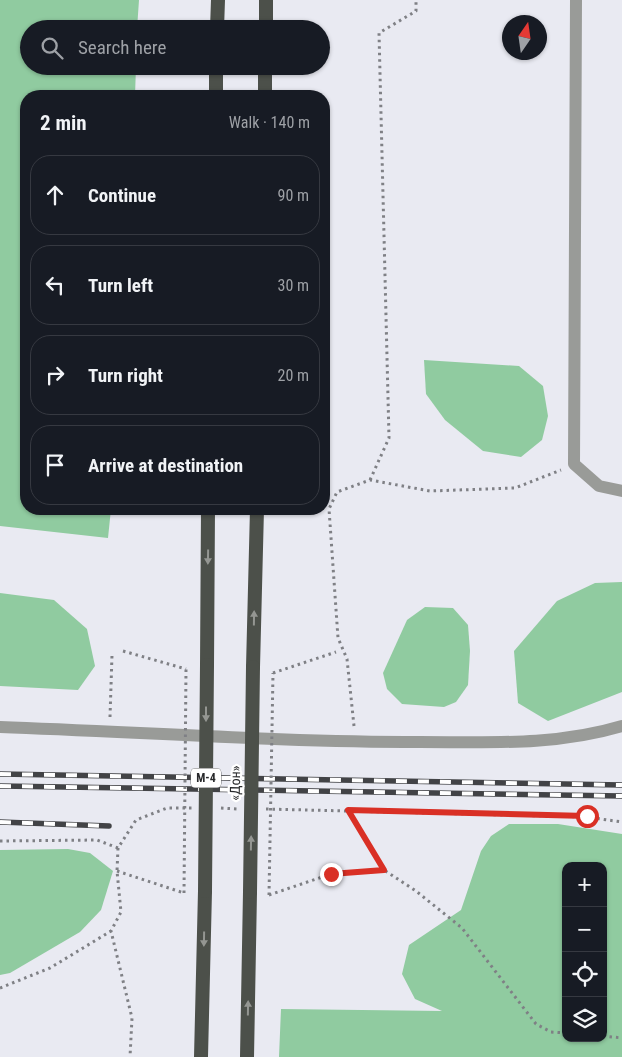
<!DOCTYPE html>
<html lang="en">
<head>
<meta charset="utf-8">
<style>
  :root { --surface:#171b24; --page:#20242c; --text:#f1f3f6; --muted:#9ea1a6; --line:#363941 }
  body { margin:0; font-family:"Roboto Condensed",sans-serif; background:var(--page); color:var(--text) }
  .controls { position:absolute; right:15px; bottom:15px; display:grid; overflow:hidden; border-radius:10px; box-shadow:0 1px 4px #0004 }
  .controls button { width:45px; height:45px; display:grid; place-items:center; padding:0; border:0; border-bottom:1px solid var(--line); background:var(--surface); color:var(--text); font:25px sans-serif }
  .compass { position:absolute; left:502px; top:15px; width:45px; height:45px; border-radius:50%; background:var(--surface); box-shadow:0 1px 4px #0004; rotate:13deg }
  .stop { position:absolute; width:15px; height:15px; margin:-11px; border:4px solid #d93025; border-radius:50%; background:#fff }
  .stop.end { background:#d93025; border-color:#fff; box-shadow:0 1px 5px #0008 }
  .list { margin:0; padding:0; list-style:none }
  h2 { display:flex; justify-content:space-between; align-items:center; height:65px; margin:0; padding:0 20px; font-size:21px }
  h2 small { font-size:16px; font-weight:400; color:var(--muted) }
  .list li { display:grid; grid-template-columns:32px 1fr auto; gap:15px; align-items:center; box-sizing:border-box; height:80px; margin:0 10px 10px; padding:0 10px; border:1px solid var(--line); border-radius:20px }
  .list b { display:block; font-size:19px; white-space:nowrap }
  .list em { font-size:16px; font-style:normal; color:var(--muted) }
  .icon { flex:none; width:28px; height:28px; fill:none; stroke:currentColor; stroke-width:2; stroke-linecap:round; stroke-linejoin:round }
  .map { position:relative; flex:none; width:622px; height:1057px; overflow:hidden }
  .search { position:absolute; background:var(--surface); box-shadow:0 1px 4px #0004; left:20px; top:20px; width:310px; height:55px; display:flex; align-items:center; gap:12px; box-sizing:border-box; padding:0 18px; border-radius:28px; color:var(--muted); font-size:19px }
  .panel { position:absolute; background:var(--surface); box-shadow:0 1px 4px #0004; left:20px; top:90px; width:310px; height:425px; border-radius:20px }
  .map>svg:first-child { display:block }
</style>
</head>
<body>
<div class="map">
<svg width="622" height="1057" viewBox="0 0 622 1057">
  <rect width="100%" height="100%" fill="#e9eaf2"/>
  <g fill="#90cba0" fill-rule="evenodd">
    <polygon points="0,0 139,0 137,29 29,29 29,66 136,66 135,96 26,96 26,509 111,509 108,538 0,526"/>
    <polygon points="424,360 519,366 543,386 548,416 542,440 521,457 483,451 445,420 426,394"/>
    <polygon points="622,582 622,692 548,721 518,703 514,651 557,601 595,583"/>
    <polygon points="0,593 54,600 87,629 95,666 78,690 0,686"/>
    <polygon points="425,607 453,608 468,625 470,651 468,685 456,702 444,707 402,704 387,689 383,673 407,620"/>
    <path d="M509 824H558L622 834V1057H279L281 1009 442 1011 415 999 402 974 409 945 461 910 481 851 491 836ZM566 866H603V1038H566Z"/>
    <polygon points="68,849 90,853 113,871 101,910 80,932 10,973 0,975 0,850"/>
  </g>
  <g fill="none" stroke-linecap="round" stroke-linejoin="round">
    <g stroke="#7f8085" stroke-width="3" stroke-dasharray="2.5 4" stroke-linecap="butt">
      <polyline points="370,480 389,438 379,33 416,11 416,0"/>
      <polyline points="123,651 186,669"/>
      <polyline points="273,673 336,652"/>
      <polyline points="110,717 112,655"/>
      <polyline points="354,726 347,659 338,638 329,509 337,492 370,480 430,491 515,488 561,470"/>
      <polyline points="221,808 237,809"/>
      <polyline points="266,809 587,817 622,822"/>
      <polyline points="348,810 384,870 416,891 462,928 536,1024 551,1032 566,1033"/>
      <polyline points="0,841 97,840 118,848 136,820 167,808 192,808"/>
      <polyline points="118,848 117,871 121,912 111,931 132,1018 130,1057"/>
      <polyline points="117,871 184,893"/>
      <polyline points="269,895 331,874 384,870"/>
      <polyline points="0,988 50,968 111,931"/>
      <polyline points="603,1036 622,1038"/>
    </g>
    <g stroke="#999b98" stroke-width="12">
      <polyline points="576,0 574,464 599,486 622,491"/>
      <path d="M0 727C140 732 280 742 420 742 488 742 556 746 622 726"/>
    </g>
    <g stroke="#4c504a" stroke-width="14">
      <polyline points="217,29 218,0"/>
      <polyline points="266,29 266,0"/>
      <polyline points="216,96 216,66"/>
      <polyline points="265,96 265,66"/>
      <polyline points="207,665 208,509"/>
      <polyline points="253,667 257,509"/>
      <polyline points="201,1057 205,891"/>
      <polyline points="247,1057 250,892"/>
    </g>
    <g stroke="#424346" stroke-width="5.5">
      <g id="rail">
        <polyline points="0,774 622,785"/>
        <polyline points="0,786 622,796"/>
        <polyline points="0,822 109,826"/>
      </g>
    </g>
    <use href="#rail" stroke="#fff" stroke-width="4" stroke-dasharray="11" stroke-linecap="butt"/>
    <g stroke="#7f8085" stroke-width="3" stroke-dasharray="2.5 4" stroke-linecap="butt">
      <polyline points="184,893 186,669"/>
      <polyline points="269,895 273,673"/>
    </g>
    <g stroke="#4c504a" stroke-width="14">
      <polyline points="205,891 207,665"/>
      <polyline points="250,892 253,667"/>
    </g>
  </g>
  <defs><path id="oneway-solid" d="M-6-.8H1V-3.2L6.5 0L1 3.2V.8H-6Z" transform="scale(1.25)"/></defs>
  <g fill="#949692">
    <use href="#oneway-solid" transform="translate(208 557) rotate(91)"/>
    <use href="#oneway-solid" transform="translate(254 618) rotate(-89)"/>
    <use href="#oneway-solid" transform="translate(206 714) rotate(90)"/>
    <use href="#oneway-solid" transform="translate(251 843) rotate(-89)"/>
    <use href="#oneway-solid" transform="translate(204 939) rotate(91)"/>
    <use href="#oneway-solid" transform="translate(248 1008) rotate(-89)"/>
  </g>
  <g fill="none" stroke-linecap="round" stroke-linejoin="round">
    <polyline stroke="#d93025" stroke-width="6" points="331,874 384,870 348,810 587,816"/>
  </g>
  <g text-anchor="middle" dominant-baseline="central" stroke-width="4.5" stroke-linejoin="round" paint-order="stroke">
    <rect fill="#fff" stroke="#68696b" stroke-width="1" x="191" y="768.5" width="30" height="19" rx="4"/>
    <g font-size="12" font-weight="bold" fill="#28292b">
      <text x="206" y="778">М-4</text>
    </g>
    <g font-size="14" fill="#28292b" stroke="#fff">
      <text transform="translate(235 783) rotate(-89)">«Дон»</text>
    </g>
  </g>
</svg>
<div class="controls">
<button>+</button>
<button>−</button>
<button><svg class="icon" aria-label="locate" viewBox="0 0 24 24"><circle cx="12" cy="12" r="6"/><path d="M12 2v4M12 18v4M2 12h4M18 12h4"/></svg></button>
<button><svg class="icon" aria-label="layers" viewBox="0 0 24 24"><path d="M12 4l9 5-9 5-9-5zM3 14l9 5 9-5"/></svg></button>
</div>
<svg class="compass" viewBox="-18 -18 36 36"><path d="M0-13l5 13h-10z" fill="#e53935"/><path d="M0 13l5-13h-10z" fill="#9ea1a6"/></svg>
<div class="stop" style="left:587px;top:816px"></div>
<div class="stop end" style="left:331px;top:874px"></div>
<div class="search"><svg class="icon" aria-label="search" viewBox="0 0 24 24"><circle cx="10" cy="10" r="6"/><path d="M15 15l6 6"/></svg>Search here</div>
<section class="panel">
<h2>2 min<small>Walk · 140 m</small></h2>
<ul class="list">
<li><svg class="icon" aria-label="ahead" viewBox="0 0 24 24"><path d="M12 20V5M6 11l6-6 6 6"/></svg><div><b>Continue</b></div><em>90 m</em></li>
<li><svg class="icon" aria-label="left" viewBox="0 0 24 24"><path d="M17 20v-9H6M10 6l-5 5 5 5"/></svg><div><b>Turn left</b></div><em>30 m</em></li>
<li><svg class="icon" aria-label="right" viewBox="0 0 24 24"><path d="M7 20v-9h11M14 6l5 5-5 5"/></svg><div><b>Turn right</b></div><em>20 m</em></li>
<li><svg class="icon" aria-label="arrive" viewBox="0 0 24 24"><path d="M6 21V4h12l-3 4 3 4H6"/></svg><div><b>Arrive at destination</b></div></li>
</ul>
</section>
</div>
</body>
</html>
